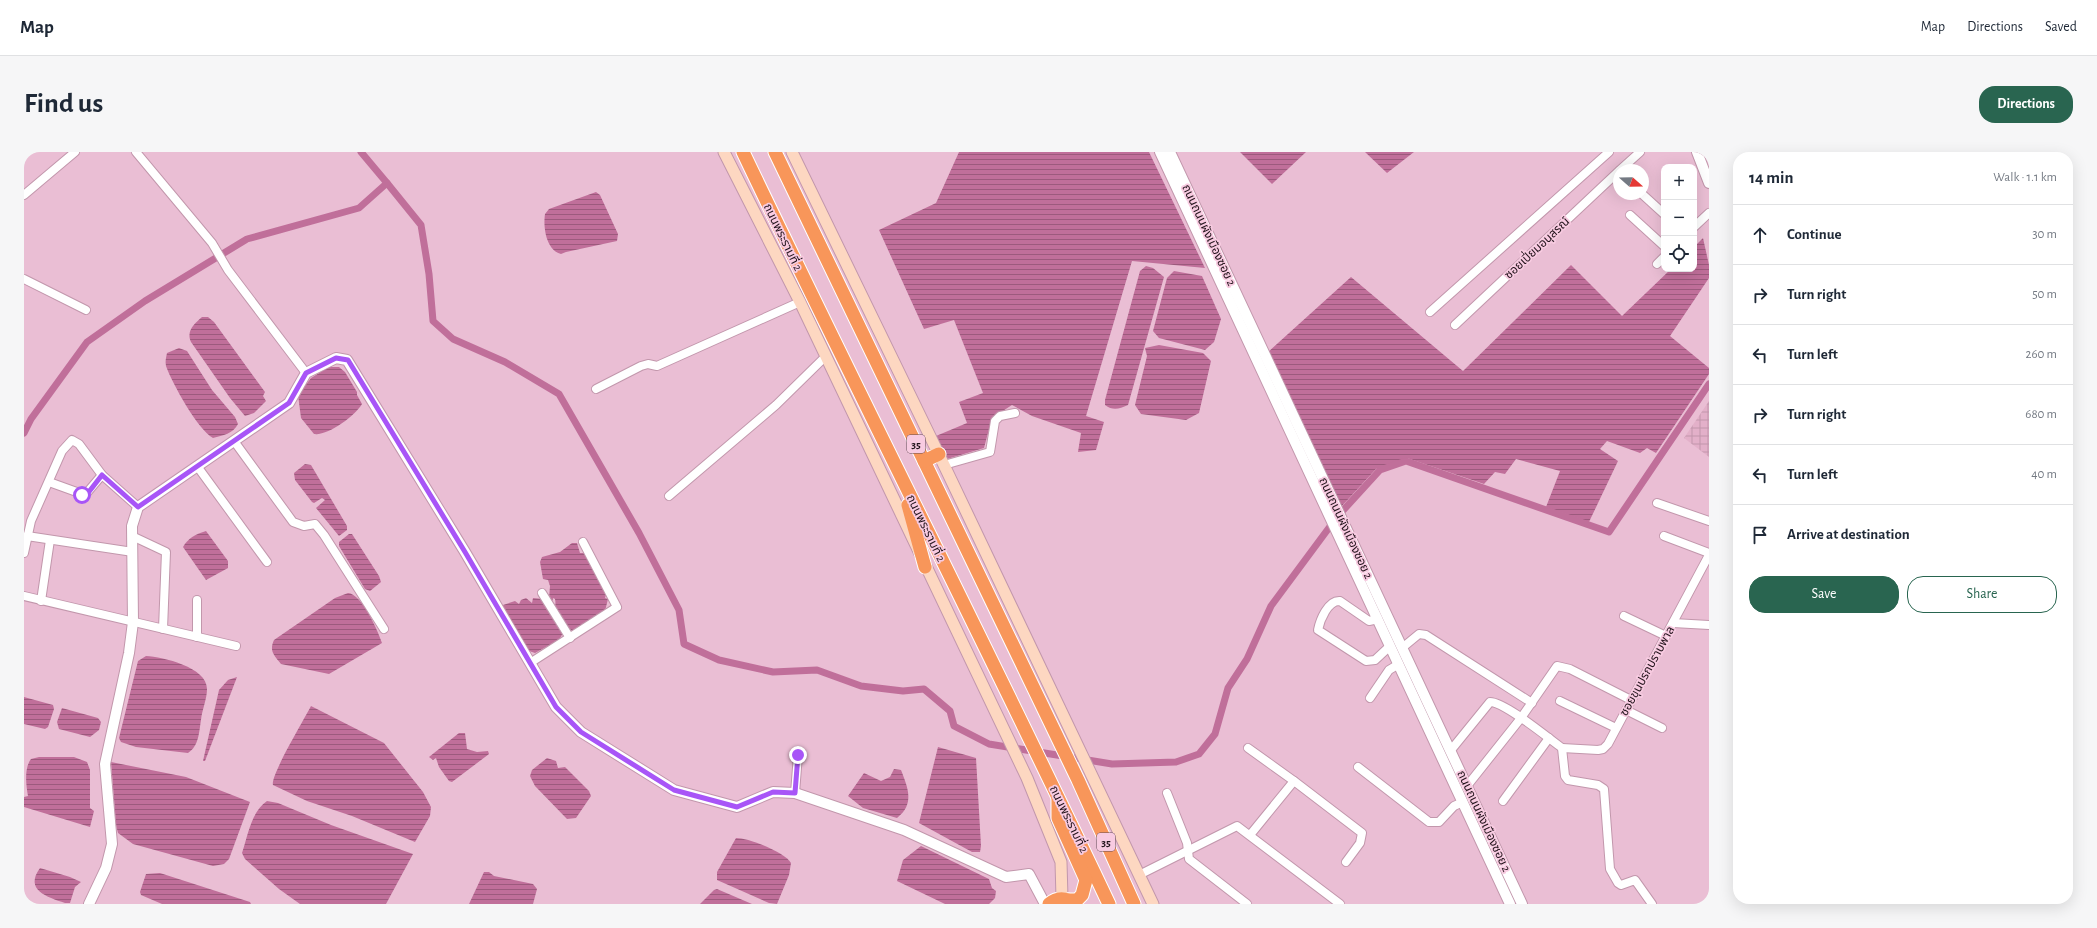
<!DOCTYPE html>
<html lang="en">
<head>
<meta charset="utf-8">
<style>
  :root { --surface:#fff; --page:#f6f6f7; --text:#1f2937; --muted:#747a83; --line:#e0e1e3; --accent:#296550 }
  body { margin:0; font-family:"Alegreya Sans","Noto Sans Thai",sans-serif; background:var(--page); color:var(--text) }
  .controls { position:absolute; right:12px; top:12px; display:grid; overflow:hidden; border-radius:8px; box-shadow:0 4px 16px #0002 }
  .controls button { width:36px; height:36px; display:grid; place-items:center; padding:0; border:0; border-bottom:1px solid var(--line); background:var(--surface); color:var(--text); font:20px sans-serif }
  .compass { position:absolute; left:1589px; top:12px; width:36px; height:36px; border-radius:50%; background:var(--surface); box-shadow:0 4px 16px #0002; rotate:110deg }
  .stop { position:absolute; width:12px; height:12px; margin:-9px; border:3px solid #a855f7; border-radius:50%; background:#fff }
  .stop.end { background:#a855f7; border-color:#fff; box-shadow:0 1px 4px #0008 }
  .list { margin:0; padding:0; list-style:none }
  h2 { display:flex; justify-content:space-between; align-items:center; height:52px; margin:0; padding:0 16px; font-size:17px }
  h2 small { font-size:13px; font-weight:400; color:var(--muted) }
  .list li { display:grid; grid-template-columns:26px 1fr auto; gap:12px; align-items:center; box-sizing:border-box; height:60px; padding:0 16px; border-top:1px solid var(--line) }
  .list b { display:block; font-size:15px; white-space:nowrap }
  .list em { font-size:13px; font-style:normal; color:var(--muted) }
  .actions { display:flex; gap:8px; padding:12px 16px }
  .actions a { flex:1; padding:9px 0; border:1px solid var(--accent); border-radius:16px; text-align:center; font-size:14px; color:var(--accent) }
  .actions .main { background:var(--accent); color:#fff }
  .icon { flex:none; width:22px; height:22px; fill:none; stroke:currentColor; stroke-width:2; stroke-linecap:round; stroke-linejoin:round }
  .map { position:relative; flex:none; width:1685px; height:752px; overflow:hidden; border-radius:16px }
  header { display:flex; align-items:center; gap:24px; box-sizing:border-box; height:56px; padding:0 20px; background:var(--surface); border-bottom:1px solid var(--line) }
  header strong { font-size:19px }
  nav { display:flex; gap:22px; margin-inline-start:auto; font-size:14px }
  .intro { display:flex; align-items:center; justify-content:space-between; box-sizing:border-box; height:96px; padding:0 24px }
  h1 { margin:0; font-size:28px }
  .button { padding:10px 18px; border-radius:16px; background:var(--accent); color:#fff; font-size:14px; font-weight:700 }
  main { display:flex; gap:24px; padding:0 24px }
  aside { flex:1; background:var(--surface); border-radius:16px; box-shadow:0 4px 16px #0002 }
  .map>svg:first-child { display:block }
</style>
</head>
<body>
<header>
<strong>Map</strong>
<nav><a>Map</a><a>Directions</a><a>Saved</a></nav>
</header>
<div class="intro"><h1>Find us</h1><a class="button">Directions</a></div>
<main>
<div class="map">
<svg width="1685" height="752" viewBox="0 0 1685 752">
  <defs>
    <pattern id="industrial-grid" width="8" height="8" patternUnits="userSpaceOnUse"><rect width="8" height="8" fill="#e3b0c9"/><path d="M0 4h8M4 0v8" fill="none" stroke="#c296ac"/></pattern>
    <pattern id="water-rules" width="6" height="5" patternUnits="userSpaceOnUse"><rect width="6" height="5" fill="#c06f9a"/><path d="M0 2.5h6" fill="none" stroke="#9c5a7d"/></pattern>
  </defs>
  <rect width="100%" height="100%" fill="#eabed4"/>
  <polygon fill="url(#industrial-grid)" points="1685,249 1685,305 1660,286"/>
  <g fill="url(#water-rules)">
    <polygon points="935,0 1125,0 1181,116 1108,109 1062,264 1080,270 1072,298 1054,300 1057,281 1008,264 988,253 968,266 960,296 923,307 912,284 943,271 935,250 959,241 930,168 900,177 855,78 912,51"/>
    <polygon points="1216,0 1282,0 1248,32"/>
    <polygon points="1341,0 1390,0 1363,21"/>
    <path d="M572 40 576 43 594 82 593 89 542 100 537 102C522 98 519 75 521 62L525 57Z"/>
    <polygon points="1679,86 1685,113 1685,126 1646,184 1685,216 1685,222 1632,301 1623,296 1616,301 1583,289 1576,297 1594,309 1565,370 1522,355 1536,319 1492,307 1481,322 1471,320 1460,332 1383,306 1352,317 1317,355 1243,201 1327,125 1439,219 1547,113 1598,164 1647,117 1670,117 1670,95"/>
    <path d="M1122 114 1129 116 1140 125 1104 253C1095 257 1089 259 1081 253V248L1116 119Z"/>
    <polygon points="1150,119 1178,124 1197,167 1190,190 1181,198 1135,186 1129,179 1143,126"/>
    <path d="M178 165H184L190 170 241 240 239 244 242 249 230 261 221 264 206 246 167 190C162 179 170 172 178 165Z"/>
    <polygon points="1135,193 1179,201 1187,209 1175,261 1162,268 1117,262 1111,253 1123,204 1121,196"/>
    <path d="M155 196 163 199 188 238 211 265 214 272C209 282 199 283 189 286 174 278 148 231 142 214 141 209 142 206 143 201Z"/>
    <path d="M305 215H315L321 220 333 240V243L338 252C331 264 304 284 290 282L277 266 274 243 287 226Z"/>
    <polygon points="281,312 287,313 323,374 323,378 315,384 292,356 301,348 298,346 290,351 288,350 271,328 270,321"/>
    <path d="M182 379 204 409V416L182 428 159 395C164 386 172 382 182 379Z"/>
    <polygon points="325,382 328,382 355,424 357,430 346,439 341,437 315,394 315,390"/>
    <path d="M548 391H553L556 401H562L582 443 581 446 584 447 581 459 551 480C545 479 531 463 531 456 531 453 532 451 531 447L529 446 528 450 525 446 526 434 524 428 519 427 516 410 518 405 536 400Z"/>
    <path d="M324 441C338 442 354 479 358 491L305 522 257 512C250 503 245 499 250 488L311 446Z"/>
    <polygon points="502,446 508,451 509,446 520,447 539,481 535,488 511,501 505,499 480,459 479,453 491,449 495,452 497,448"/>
    <path d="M122 504C139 505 183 515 183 537 183 547 178 558 177 568 175 580 175 594 164 601L112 595 97 590 95 586 114 509Z"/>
    <polygon points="213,525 181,609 179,609 195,538 204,528"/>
    <polygon points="0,545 29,553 30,557 24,575 21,577 0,572"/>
    <path d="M287 554 360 591 399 640 407 655 406 664 391 690 328 664 283 649 249 633C246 624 281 566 287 554Z"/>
    <polygon points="38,556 74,566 77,570 75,578 66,585 35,577 33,570"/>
    <polygon points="435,581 441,581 443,597 453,600 464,599 465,602 428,630 425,629 415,615 412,606 409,608 405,605"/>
    <polygon points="914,595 952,606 957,694 956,700 948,700 895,671"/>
    <path d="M15 605H50L63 610 66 618V656L70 659 66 675 0 655V645L4 644C2 633 0 616 7 607Z"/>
    <polygon points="523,606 532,609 534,616 541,615 565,639 567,644 552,666 543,667 511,634 506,624 508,618"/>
    <polygon points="87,610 162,625 226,650 205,707 200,712 189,714 109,692 94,681 92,673"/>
    <path d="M870 617 877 618C884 636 891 652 873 666L839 656 824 644 840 621 857 629 866 625Z"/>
    <path d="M243 649 254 651 307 673 389 702 362 752H276L255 737 221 707 218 701C224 683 227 660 243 649Z"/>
    <path d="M712 686C725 686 761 700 767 711L765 723 753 752 745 751 693 728V720Z"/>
    <polygon points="897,694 965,727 968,736 972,739 971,746 965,752 921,752 873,729 879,708"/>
    <path d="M16 716 46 725 57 730 51 735 46 751H41C23 745 0 738 16 716Z"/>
    <polygon points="460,720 465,720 470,724 509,732 513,737 509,752 445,752"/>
    <polygon points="136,721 226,750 227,752 138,752 117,743 116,740 122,722"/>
    <polygon points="693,737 728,752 676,752 690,738"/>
  </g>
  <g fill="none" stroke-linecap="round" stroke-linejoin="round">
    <g stroke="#c06f9a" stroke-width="7">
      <polyline points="363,31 397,73 405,122 409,169 429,187 481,210 535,242 615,381 655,458 660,492 695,508 749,520 793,518 837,534 879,539 900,537 926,559 930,574 965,592 1088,612 1152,610 1175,602 1191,582 1204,536 1223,507 1247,454 1313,365 1356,318 1382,309 1585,380 1685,232"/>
      <polyline points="0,281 7,267 63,190 121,149 223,87 335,56 363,31 337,0"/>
    </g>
    <g stroke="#c297ac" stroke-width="10">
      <g id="minor">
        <polyline points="112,0 188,91 204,118 282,221"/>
        <polyline points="1596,18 1616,0"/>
        <polyline points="1618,42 1640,62"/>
        <polyline points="0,43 51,0"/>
        <polyline points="1606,63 1640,94"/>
        <polyline points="1670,75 1685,61"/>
        <polyline points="1633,112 1640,105"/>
        <polyline points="0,127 62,158"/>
        <polyline points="1406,160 1585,0"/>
        <polyline points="1431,173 1595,19"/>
        <polyline points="572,237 617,214 624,212 633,214 776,150"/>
        <polyline points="210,289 269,370 280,374 291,372 300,383 360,477"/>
        <polyline points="920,313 966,300 971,269 976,264 991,261"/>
        <polyline points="173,314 243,410"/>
        <polyline points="25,330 61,343 78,323"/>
        <polyline points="645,344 752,253 801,205"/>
        <polyline points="1633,351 1685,369"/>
        <polyline points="3,384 109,400"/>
        <polyline points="108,384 142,400 139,477"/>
        <polyline points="1640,384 1685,401"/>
        <polyline points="0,401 7,369 38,299 48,288 55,292 78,323 114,355"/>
        <polyline points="518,441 546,486"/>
        <polyline points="0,444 212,494"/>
        <polyline points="173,448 173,485"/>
        <polyline points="17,449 26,388"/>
        <polyline points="1600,464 1642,484"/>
        <path d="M1354 467 1345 469 1316 449C1304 448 1296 468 1294 478L1342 509 1351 508 1366 494"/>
        <polyline points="1649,471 1685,473"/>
        <polyline points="1378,496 1395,482 1402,483 1508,551"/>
        <polyline points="506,511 593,455 559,390"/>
        <polyline points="1346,546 1365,518 1375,512"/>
        <polyline points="1536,549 1592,576"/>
        <polyline points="1602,558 1638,576"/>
        <polyline points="1224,596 1270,629 1338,681 1336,691 1322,710"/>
        <polyline points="1538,596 1574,598 1579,597 1584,592 1685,403"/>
        <path d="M1427 598 1466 550C1481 550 1524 586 1538 596L1541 624 1544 628 1574 633 1580 637 1586 717 1594 731 1597 733 1611 728 1628 752"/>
        <polyline points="1334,615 1405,670 1415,670 1430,654 1439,650"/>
        <polyline points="1443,634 1497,566 1533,514 1546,517 1607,548"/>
        <polyline points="771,641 774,603"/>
        <polyline points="1143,641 1163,691 1165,707 1223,752"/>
        <polyline points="1479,649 1525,586"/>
        <polyline points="1226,683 1270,629"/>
        <polyline points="1115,723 1213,674 1316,752"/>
      </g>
    </g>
    <g stroke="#c297ac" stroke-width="12">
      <g id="tertiary">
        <polyline points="1136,0 1486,752"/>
        <polyline points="1146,0 1498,752"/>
        <polyline points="1673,0 1685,31"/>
        <polyline points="65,752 82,716 88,692 81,612 105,501 109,470 108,374 114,355 265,251 282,221 312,206 323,208 441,400 532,555 557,580 650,638 713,655 749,640 771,641 880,678 982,725 1005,722 1021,752"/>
      </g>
    </g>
    <g stroke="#c297ac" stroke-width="13">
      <g id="secondary">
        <polyline points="700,0 776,150 1003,626 1037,710 1038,746"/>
        <polyline points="768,0 920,313 1129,752"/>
      </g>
    </g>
    <g stroke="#fff" stroke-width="15">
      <g id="trunk">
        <path d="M719 0C839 252 966 500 1085 752"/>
        <polyline points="751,0 1054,628 1110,752"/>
        <polyline points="900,309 915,302"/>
        <polyline points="884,353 901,415"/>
        <polyline points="1034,648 1034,666 1062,728 1058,743 1053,748 1044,748"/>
        <path d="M1025 752C1033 745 1042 745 1050 752"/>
      </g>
    </g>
    <use href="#minor" stroke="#fff" stroke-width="8"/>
    <use href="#tertiary" stroke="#fff" stroke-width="10"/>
    <use href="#secondary" stroke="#fdd7c1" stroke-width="11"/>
    <use href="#trunk" stroke="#f8965a" stroke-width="13"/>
  </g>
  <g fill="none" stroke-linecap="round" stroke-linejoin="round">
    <polyline stroke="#a855f7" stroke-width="5" points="58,343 64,341 78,323 114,355 265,251 282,221 312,206 324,208 441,400 532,555 557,580 650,638 713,655 749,640 771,641 774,603"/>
  </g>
  <g text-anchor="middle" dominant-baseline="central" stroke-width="3.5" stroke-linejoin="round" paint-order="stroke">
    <g fill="#f8cbe1" stroke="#624a56" stroke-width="1">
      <rect x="883" y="283" width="18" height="18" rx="3"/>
      <rect x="1073" y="681" width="18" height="18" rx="3"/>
    </g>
    <g font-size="11" font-weight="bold" fill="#22131b">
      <text x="892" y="292">35</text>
      <text x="1082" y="690">35</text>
    </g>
    <g font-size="12" fill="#22131b" stroke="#f8cbe1">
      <text transform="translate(1185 83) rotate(65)">ถนนถนนผังเมืองซอย 2</text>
      <text transform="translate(759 85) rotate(64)">ถนนพระรามที่ 2</text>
      <text transform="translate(1513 96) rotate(-43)">ซอยเปี่ยมอนุสรณ์</text>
      <text transform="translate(902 376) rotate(64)">ถนนพระรามที่ 2</text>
      <text transform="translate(1322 376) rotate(65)">ถนนถนนผังเมืองซอย 2</text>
      <text transform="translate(1623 519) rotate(-61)">ซอยขุนปรกปราบพาล</text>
      <text transform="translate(1045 667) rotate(64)">ถนนพระรามที่ 2</text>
      <text transform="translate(1460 669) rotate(65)">ถนนถนนผังเมืองซอย 2</text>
    </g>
  </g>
</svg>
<div class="controls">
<button>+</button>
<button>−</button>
<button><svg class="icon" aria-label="locate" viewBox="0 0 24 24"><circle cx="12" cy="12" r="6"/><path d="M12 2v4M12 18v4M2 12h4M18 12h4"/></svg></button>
</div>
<svg class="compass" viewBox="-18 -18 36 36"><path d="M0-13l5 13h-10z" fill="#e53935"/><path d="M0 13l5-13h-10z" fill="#747a83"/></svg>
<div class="stop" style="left:58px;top:343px"></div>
<div class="stop end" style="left:774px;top:603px"></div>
</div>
<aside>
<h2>14 min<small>Walk · 1.1 km</small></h2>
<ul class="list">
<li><svg class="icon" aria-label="ahead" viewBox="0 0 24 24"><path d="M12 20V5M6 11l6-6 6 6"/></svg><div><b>Continue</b></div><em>30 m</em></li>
<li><svg class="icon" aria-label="right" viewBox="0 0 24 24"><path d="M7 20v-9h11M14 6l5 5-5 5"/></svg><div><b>Turn right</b></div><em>50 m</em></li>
<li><svg class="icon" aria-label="left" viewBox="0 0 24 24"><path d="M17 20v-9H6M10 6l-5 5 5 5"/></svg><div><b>Turn left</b></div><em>260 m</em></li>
<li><svg class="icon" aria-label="right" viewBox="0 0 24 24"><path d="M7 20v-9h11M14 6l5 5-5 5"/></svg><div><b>Turn right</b></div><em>680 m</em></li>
<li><svg class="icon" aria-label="left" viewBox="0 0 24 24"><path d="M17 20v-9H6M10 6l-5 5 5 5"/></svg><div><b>Turn left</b></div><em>40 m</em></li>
<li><svg class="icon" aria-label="arrive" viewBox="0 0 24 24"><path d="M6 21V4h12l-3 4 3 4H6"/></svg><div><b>Arrive at destination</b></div></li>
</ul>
<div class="actions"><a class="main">Save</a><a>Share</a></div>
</aside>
</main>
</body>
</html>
